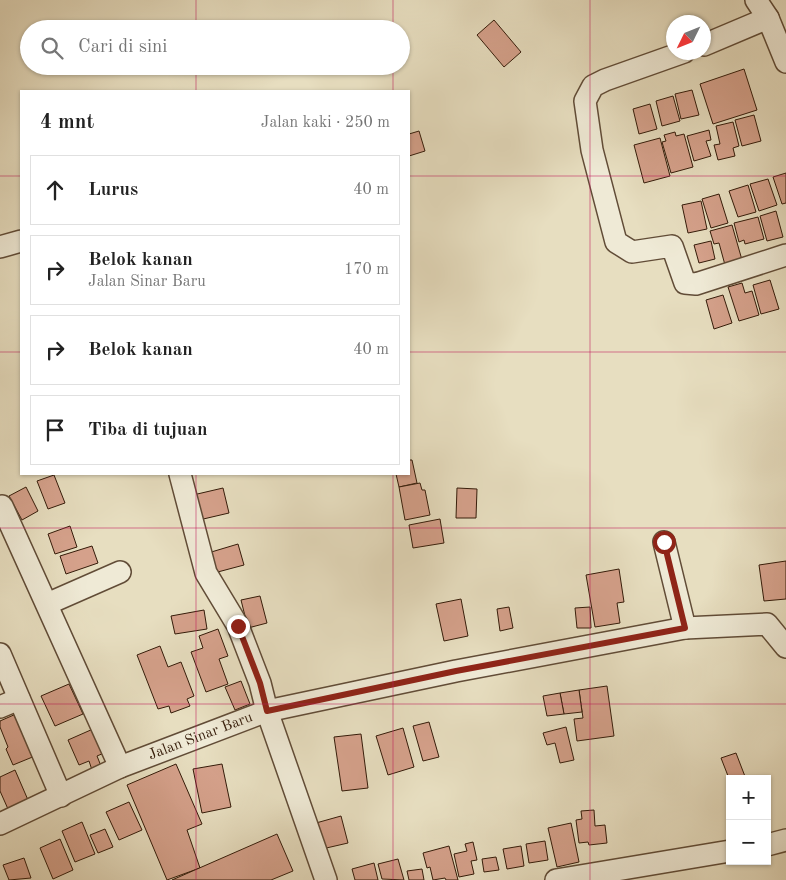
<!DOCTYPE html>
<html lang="id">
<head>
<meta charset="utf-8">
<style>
  :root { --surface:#fff; --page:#f6f6f6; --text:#222; --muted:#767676; --line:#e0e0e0 }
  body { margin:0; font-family:"Old Standard TT",serif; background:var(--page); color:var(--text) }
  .controls { position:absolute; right:15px; bottom:15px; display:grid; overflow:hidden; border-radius:0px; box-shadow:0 1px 4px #0004 }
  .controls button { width:45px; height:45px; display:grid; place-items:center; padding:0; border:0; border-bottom:1px solid var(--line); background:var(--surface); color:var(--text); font:25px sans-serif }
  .compass { position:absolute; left:666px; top:15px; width:45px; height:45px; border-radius:50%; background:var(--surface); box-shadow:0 1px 4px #0004; rotate:227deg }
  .stop { position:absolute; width:15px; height:15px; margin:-11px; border:4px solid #8f2418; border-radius:50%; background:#fff }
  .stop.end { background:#8f2418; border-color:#fff; box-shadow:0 1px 5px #0008 }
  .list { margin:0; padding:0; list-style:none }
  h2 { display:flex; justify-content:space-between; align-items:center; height:65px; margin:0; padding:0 20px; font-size:21px }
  h2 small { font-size:16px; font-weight:400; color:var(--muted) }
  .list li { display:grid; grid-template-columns:32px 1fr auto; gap:15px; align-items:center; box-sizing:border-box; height:70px; margin:0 10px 10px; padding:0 10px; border:1px solid var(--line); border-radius:0px }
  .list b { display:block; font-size:19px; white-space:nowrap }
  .list p { margin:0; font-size:16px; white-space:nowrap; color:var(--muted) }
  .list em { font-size:16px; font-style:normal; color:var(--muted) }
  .icon { flex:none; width:28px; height:28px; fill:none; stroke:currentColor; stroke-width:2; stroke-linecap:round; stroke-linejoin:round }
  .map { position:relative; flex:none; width:786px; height:880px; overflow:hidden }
  .search { position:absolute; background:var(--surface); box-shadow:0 1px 4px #0004; left:20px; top:20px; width:390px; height:55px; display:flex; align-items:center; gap:12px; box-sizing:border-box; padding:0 18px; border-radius:28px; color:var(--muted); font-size:19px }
  .panel { position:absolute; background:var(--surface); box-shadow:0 1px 4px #0004; left:20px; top:90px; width:390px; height:385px; border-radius:0px }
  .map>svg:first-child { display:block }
</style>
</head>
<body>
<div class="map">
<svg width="786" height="880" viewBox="0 0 786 880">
  <rect width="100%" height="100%" fill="#e7dec0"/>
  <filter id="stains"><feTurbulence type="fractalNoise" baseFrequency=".004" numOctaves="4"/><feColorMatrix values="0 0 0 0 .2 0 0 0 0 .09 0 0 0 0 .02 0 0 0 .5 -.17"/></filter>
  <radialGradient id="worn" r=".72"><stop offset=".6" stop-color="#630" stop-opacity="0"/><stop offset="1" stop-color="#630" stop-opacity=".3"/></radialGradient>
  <g fill="#d5a18b" stroke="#341b09">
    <polygon points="494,20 521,52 504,67 477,35"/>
    <polygon points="744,69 757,110 713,124 700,84"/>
    <polygon points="692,90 699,115 681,119 675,94"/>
    <polygon points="673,96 680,121 662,126 656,101"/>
    <polygon points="650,104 657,129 639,134 633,109"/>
    <polygon points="754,115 761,141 742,146 735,120"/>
    <polygon points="733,122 739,146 733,148 735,156 718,160 714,145 720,144 716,126"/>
    <polygon points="709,130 711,140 706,141 711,156 694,161 687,136"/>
    <polygon points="419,131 425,151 409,156 409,134"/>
    <polygon points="675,132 676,136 684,134 693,167 671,173 662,142 666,141 664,135"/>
    <polygon points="660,138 670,176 644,183 634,145"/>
    <polygon points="786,173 786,203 782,204 773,177"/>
    <polygon points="768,179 777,205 759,211 750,184"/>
    <polygon points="748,185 756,212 738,217 729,191"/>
    <polygon points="719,194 728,223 711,228 702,199"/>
    <polygon points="701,201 707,229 688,233 682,205"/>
    <polygon points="776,211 783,237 767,241 760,216"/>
    <polygon points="758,217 764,239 745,244 744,240 739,242 734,223"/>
    <polygon points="732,225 742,260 725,265 719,243 714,244 710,231"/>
    <polygon points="711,241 715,259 699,263 694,245"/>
    <polygon points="770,280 779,309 761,314 753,285"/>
    <polygon points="742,283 745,293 752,291 759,315 739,321 728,287"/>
    <polygon points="723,295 732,323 714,329 706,300"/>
    <polygon points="409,460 412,460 417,483 399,487 396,474 409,474"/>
    <polygon points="54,475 65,503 48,509 37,481"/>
    <polygon points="420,483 422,490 425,490 430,515 405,520 399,487"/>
    <polygon points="26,487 38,511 22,520 9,496"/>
    <polygon points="223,488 229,513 199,520 193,495"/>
    <polygon points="457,488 477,489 476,518 456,518"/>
    <polygon points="440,519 444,543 413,548 409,525"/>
    <polygon points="70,526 77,547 55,554 48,534"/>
    <polygon points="238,544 244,565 214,573 208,553"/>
    <polygon points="92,546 98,563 66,574 60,556"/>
    <polygon points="786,561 786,599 764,601 759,565"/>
    <polygon points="619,569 624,602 617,603 620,623 595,627 586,575"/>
    <polygon points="260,596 267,623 248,628 241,600"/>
    <polygon points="461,599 468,636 444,641 436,604"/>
    <polygon points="509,607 513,628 500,631 497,609"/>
    <polygon points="590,607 591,628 577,628 575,608"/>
    <polygon points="204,610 207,629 175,634 171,616"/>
    <polygon points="218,629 228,656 219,659 228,684 206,692 191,652 203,648 199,636"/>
    <polygon points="160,646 168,667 181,662 194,696 187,699 190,706 171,713 169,706 158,709 137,655"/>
    <polygon points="241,681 250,704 235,710 225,687"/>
    <polygon points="69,684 83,714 55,726 41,696"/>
    <polygon points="607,686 614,736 577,741 574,719 583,718 579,690"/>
    <polygon points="579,690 582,712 564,714 560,693"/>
    <polygon points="560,693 564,714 547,716 543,696"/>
    <polygon points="16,714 35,756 13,765 6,749 8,747 0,727 0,721"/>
    <polygon points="429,722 439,757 423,761 413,726"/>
    <polygon points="566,727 574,760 560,763 555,743 547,745 543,733"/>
    <polygon points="403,728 414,767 388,775 376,736"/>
    <polygon points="93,729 104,753 97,756 101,766 92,770 89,761 79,765 68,740"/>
    <polygon points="361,734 368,788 342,791 334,737"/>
    <polygon points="736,753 746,779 730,779 730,781 721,758"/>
    <polygon points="176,764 202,824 187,830 200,868 167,880 127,785"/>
    <polygon points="222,764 231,807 202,813 193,769"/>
    <polygon points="15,770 28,800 8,809 0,791 0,777"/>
    <polygon points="129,802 142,830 119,840 106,812"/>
    <polygon points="594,810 595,826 605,825 607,843 589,845 588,842 579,843 576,820 582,819 581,811"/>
    <polygon points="341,816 348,843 322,849 316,823"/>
    <polygon points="82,822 95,854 75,862 62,831"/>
    <polygon points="571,823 579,862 557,867 548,828"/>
    <polygon points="105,829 113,847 98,853 90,835"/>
    <polygon points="277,834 293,871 271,880 172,880"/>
    <polygon points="60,839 73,870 53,879 40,848"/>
    <polygon points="545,841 548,860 529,863 526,844"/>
    <polygon points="473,842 477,860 471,861 474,874 459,877 454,854 467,851 465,844"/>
    <polygon points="449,846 458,880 446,880 445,878 433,880 430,867 427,868 423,853"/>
    <polygon points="521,846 524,866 507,869 503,849"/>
    <polygon points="496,857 499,870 484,872 482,859"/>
    <polygon points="24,858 31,878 9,880 3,865"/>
    <polygon points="398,859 404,880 382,879 378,864"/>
    <polygon points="374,863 378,880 355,880 352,869"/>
    <polygon points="422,869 424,880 409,880 407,871"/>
  </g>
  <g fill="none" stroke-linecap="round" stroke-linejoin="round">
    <g stroke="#614c37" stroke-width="24">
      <g id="minor">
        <polyline points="756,0 768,18 786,62"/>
        <polyline points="704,45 768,18"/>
        <polyline points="684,52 605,80 593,86 585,101 592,150 616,242 632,252 672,246 685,283 696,284 786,255"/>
        <polyline points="0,247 21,241"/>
        <polyline points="180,474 206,573 238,626 260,683 267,711 326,880"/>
        <polyline points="2,506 120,767"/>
        <polyline points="664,542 685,628"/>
        <polyline points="47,604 120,572"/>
        <polyline points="0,654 61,796"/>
        <polyline points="0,707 19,699"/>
        <path id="s1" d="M0 824 120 767 267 711 456 671 685 628 767 624 786 647"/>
        <polyline points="767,845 786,840"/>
        <polyline points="556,880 730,851"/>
      </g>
    </g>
    <use href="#minor" stroke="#efead6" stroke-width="21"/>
  </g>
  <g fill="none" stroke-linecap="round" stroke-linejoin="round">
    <polyline stroke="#8f2418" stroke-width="6" points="238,626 260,683 267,711 456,671 685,628 664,542"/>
  </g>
  <path fill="none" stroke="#c2185b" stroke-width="1" stroke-opacity="0.55" d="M196 0V29M393 0V29M590 0V880M196 66V91M393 66V91M0 176H21M409 176H786M0 352H21M409 352H786M196 474V880M393 474V880M0 528H786M0 704H786"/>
  <g text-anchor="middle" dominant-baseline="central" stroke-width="4" stroke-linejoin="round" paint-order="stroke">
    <g font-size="15" fill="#341b09" stroke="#efead6">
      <text stroke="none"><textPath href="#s1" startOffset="219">Jalan Sinar Baru</textPath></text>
    </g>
  </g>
  <rect width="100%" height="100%" filter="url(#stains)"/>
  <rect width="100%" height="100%" fill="url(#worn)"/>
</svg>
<div class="controls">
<button>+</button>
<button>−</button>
</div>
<svg class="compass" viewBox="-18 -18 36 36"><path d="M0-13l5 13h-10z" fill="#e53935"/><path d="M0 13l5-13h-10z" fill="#767676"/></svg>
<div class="stop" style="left:664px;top:542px"></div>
<div class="stop end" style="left:238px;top:626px"></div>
<div class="search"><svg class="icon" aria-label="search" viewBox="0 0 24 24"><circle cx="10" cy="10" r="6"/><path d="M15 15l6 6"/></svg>Cari di sini</div>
<section class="panel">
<h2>4 mnt<small>Jalan kaki · 250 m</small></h2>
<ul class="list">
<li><svg class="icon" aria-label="ahead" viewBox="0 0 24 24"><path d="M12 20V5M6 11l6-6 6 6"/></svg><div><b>Lurus</b></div><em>40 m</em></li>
<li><svg class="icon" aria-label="right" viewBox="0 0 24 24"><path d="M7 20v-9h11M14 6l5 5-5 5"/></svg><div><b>Belok kanan</b><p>Jalan Sinar Baru</p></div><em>170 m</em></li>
<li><svg class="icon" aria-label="right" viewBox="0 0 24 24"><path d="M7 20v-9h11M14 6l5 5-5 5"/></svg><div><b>Belok kanan</b></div><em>40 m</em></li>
<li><svg class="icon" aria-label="arrive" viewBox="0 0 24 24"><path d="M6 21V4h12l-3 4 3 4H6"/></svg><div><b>Tiba di tujuan</b></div></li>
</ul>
</section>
</div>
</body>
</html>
